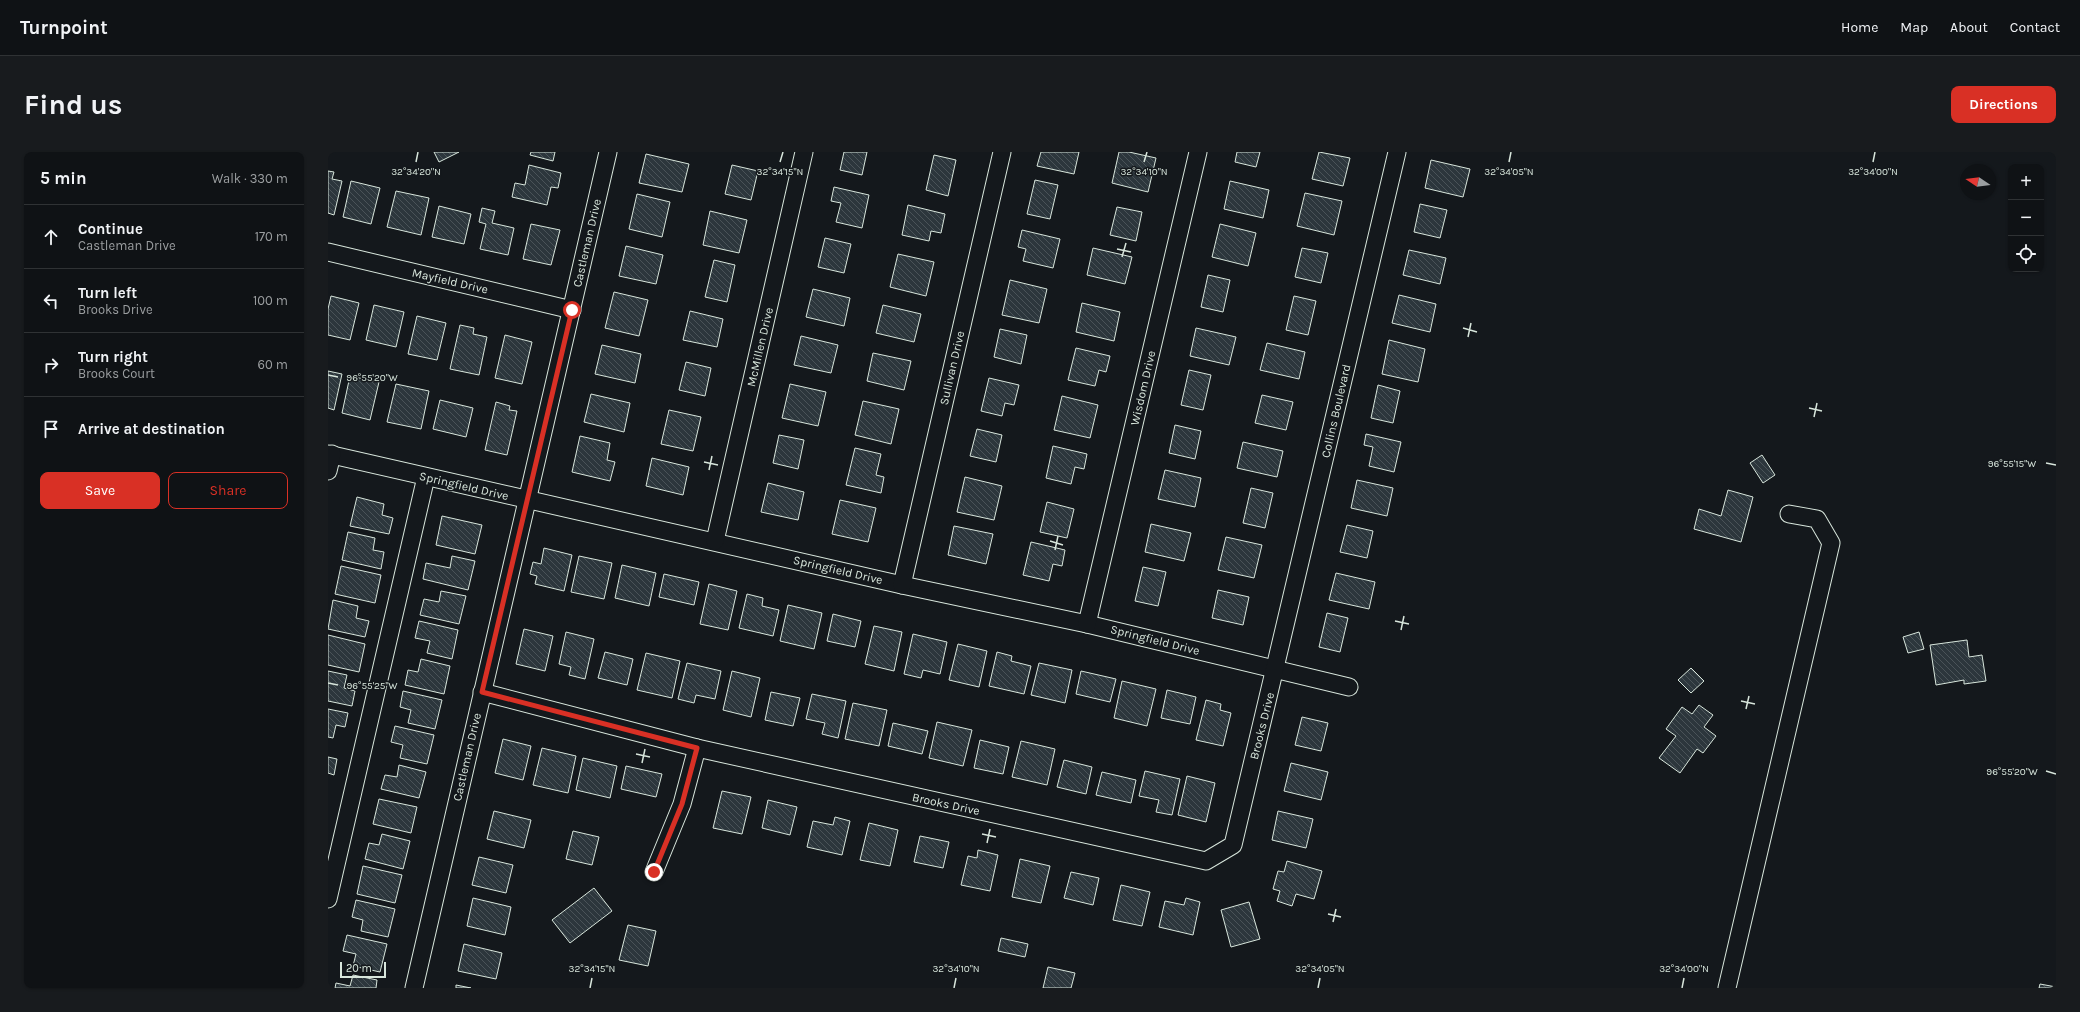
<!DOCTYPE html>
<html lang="en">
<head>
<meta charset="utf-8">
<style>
  :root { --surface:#0f1215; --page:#181b1e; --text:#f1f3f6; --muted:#9b9ea0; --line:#2f3234; --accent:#d93025 }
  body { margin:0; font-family:Karla,sans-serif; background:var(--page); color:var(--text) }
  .controls { position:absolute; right:12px; top:12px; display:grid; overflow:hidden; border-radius:8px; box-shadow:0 1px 3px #0004 }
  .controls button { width:36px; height:36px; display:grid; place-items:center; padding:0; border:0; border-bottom:1px solid var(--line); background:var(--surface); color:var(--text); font:20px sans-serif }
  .compass { position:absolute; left:1632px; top:12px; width:36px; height:36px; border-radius:50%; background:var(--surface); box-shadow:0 1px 3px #0004; rotate:283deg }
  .scale { position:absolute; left:12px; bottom:10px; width:46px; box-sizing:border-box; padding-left:4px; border:2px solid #d8e6dc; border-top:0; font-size:11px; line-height:14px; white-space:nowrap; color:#d8e6dc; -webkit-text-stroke:3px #14181c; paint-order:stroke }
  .stop { position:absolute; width:12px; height:12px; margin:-9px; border:3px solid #d93025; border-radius:50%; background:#fff }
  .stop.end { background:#d93025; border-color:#fff; box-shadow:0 1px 4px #0008 }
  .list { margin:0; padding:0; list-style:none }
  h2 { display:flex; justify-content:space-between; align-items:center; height:52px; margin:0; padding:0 16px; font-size:17px }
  h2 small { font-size:13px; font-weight:400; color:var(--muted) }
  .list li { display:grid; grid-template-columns:26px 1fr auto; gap:12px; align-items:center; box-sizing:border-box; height:64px; padding:0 16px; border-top:1px solid var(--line) }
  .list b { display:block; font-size:15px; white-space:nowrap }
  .list p { margin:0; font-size:13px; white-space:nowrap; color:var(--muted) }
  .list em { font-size:13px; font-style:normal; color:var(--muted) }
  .actions { display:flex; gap:8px; padding:12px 16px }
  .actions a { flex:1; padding:9px 0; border:1px solid var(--accent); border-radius:8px; text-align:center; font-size:14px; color:var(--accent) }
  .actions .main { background:var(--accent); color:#fff }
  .icon { flex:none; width:22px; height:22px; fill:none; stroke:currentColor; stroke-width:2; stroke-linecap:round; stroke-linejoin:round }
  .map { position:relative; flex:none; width:1728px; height:836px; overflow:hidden; border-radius:8px }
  header { display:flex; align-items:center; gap:24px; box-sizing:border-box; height:56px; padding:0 20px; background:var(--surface); border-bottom:1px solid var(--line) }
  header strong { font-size:19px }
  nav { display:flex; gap:22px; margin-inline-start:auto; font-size:14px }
  .intro { display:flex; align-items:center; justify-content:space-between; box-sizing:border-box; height:96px; padding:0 24px }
  h1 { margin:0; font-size:28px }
  .button { padding:10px 18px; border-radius:8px; background:var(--accent); color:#fff; font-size:14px; font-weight:700 }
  main { display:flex; gap:24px; padding:0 24px }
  aside { flex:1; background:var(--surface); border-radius:8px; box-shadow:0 1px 3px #0004 }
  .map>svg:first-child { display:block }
</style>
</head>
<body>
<header>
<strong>Turnpoint</strong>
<nav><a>Home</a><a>Map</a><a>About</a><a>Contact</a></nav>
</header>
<div class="intro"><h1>Find us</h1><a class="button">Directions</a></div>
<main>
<aside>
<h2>5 min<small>Walk · 330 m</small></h2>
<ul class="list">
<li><svg class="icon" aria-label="ahead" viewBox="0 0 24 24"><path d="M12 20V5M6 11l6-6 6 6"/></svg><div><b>Continue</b><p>Castleman Drive</p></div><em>170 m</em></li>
<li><svg class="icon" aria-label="left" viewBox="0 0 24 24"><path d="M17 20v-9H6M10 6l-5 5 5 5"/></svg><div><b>Turn left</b><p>Brooks Drive</p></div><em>100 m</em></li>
<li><svg class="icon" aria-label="right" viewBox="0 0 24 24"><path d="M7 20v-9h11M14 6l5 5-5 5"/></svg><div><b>Turn right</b><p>Brooks Court</p></div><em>60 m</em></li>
<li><svg class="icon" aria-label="arrive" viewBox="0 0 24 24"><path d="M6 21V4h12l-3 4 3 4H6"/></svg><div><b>Arrive at destination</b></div></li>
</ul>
<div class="actions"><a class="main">Save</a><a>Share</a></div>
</aside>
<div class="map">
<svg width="1728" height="836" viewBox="0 0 1728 836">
  <defs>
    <pattern id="building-back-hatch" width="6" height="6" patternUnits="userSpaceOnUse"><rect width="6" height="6" fill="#2c363c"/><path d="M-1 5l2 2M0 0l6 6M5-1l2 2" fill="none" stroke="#4a5358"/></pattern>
  </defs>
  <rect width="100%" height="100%" fill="#14181c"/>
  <g fill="url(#building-back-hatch)" stroke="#d8e6dc">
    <polygon points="106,0 131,0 111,10"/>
    <polygon points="203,0 227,0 225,9 202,3"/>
    <polygon points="516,0 539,0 534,23 512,18"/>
    <polygon points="713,0 751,0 746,22 709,14"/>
    <polygon points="791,0 801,0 828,6 820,40 784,31"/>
    <polygon points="909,0 932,0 928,15 907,10"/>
    <polygon points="991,0 1022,6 1015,34 984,27"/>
    <polygon points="318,2 361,12 354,40 311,31"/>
    <polygon points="606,3 628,8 620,44 598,38"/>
    <polygon points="1103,8 1142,17 1135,45 1097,36"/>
    <polygon points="201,13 233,21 230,36 223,35 219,53 184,45 187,31 197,33"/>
    <polygon points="404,13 430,19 423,48 397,42"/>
    <polygon points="0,19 6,20 4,27 14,29 6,63 0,61"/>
    <polygon points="707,28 730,33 722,67 699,62"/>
    <polygon points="23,29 52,36 43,72 15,65"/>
    <polygon points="902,29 941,38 935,66 896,57"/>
    <polygon points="506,35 541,43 534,76 508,70 513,51 503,49"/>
    <polygon points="68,39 101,46 93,83 59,75"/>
    <polygon points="977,41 1014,49 1006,83 969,74"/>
    <polygon points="309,42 342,50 334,85 301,77"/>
    <polygon points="1092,52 1119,58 1112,86 1086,80"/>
    <polygon points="580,53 617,62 613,81 603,79 601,89 574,83"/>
    <polygon points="111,54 143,62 136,92 104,85"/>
    <polygon points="789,55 814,60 808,89 782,83"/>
    <polygon points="154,56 167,59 164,71 186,76 180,103 152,97 158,72 151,70"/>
    <polygon points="382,59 419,68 411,101 375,93"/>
    <polygon points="203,72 232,78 223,113 195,107"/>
    <polygon points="892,72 928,81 920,114 884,105"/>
    <polygon points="694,78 732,87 725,116 695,109 698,97 690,95"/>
    <polygon points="497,86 523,92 516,121 490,115"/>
    <polygon points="298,94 335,103 328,132 291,124"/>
    <polygon points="765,96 804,105 797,132 759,123"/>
    <polygon points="974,96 1000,101 993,131 967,125"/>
    <polygon points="1081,98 1118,106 1112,132 1075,123"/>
    <polygon points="570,102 606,110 598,144 562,135"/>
    <polygon points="386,108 407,113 399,150 377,145"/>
    <polygon points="880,123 902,128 895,160 873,155"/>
    <polygon points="682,128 719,137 711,171 674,163"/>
    <polygon points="485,137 522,146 516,174 478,165"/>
    <polygon points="286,140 320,148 311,184 277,176"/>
    <polygon points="1071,143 1108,152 1102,180 1064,171"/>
    <polygon points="3,144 31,151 22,188 0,183 0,157"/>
    <polygon points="966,144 988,149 980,183 958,178"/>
    <polygon points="754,151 792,160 786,189 748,180"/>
    <polygon points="46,153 76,160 68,195 38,188"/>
    <polygon points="555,153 593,162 586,190 548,181"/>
    <polygon points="362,159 395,167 389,195 355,188"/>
    <polygon points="89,164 118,171 109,208 80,202"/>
    <polygon points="132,173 146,176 145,182 159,185 151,223 122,217"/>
    <polygon points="868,176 908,185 901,213 862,204"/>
    <polygon points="672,177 699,183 693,212 666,205"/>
    <polygon points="177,183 204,190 194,232 167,226"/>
    <polygon points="473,184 510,193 503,221 466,213"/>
    <polygon points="1061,188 1097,197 1090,230 1054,222"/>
    <polygon points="939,191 977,200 971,227 932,218"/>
    <polygon points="274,193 313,202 307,231 267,222"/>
    <polygon points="748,196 782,204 778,220 771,218 767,234 740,228"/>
    <polygon points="545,201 583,209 576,238 539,229"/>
    <polygon points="358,210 383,216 377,244 351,238"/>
    <polygon points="861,218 883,223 875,258 853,253"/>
    <polygon points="0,219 14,222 6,258 0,256"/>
    <polygon points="22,224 51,230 42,268 14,261"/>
    <polygon points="661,226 691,233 686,253 677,251 674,264 653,259"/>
    <polygon points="68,232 101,239 93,277 59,270"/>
    <polygon points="462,232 498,240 490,274 454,266"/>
    <polygon points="1050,233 1072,239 1065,271 1043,266"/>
    <polygon points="263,242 302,251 296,280 256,270"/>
    <polygon points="934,243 965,250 958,278 927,271"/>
    <polygon points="734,244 770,253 762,286 726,278"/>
    <polygon points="112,248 145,256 138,285 105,277"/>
    <polygon points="535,249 571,257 563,292 527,283"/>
    <polygon points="168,250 182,254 181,258 189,259 179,303 157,298"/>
    <polygon points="341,258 373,265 365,299 333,292"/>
    <polygon points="847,273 873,279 867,307 841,301"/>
    <polygon points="649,277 674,283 668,310 642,304"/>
    <polygon points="1038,282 1073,290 1066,320 1041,314 1045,295 1036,293"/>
    <polygon points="451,283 476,288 470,317 445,311"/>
    <polygon points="252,284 282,291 279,308 287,310 282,329 244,320"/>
    <polygon points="915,290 955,299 949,325 909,316"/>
    <polygon points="725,294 759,302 756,317 747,315 743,332 718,326"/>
    <polygon points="527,296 553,302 548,323 556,325 553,341 518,333"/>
    <polygon points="1434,303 1447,323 1435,331 1422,311"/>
    <polygon points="324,306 361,315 355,343 318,334"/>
    <polygon points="837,318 873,326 867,355 830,347"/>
    <polygon points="637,325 674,334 666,368 629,360"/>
    <polygon points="1029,328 1065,336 1059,364 1023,356"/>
    <polygon points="440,331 476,340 470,368 433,360"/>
    <polygon points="923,336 945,341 937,376 915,371"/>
    <polygon points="1400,338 1425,345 1413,390 1366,377 1371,357 1393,364"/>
    <polygon points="29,345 56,352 54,363 65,366 61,382 22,374"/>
    <polygon points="512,348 548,356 540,390 504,382"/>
    <polygon points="719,350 746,357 739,386 712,380"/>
    <polygon points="114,364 154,373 147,402 108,393"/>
    <polygon points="823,372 863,381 856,409 817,400"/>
    <polygon points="1019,373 1045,379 1039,406 1012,400"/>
    <polygon points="626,374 665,382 658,412 620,403"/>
    <polygon points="20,380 47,386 45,398 56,400 53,417 14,408"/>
    <polygon points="898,385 934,393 926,426 890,418"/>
    <polygon points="703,390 737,398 734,414 725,412 721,429 695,423"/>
    <polygon points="216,396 244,403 236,439 207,432 209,424 202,422 205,410 213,412"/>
    <polygon points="124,404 147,409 140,438 95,427 98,411 122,416"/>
    <polygon points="251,404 284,411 276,447 243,440"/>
    <polygon points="294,413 328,421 321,454 287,446"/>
    <polygon points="13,414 53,423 47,451 7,442"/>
    <polygon points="815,415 838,420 830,454 807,449"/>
    <polygon points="1008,421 1047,430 1041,457 1001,448"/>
    <polygon points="336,422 371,430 366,453 331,445"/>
    <polygon points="381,432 409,439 400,478 372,472"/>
    <polygon points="890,438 921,445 915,473 884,466"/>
    <polygon points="113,439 138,444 131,472 92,463 96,447 111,450"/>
    <polygon points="419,442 435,446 434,454 451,458 445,484 411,476"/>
    <polygon points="5,448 30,454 28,466 41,469 37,485 0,477"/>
    <polygon points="460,453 494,461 486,497 452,489"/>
    <polygon points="999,461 1020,466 1012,500 991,495"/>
    <polygon points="505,462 533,469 527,495 499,489"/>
    <polygon points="91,469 130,478 124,507 99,501 102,489 87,486"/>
    <polygon points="546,474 574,480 566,519 537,512"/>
    <polygon points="196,477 225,484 217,519 188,512"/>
    <polygon points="238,480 266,487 257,527 241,523 243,515 231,512"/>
    <polygon points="1591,480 1596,497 1580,501 1575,485"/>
    <polygon points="585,482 619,490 612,522 595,518 593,526 576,522"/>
    <polygon points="0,483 37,492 31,520 0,513"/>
    <polygon points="1639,488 1641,505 1654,503 1658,529 1636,532 1636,528 1608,533 1602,493"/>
    <polygon points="630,492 659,499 651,535 621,528"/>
    <polygon points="277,500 305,507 299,533 270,526"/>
    <polygon points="669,500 684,504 683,509 703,514 696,542 661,534"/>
    <polygon points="318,501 352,509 344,546 309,538"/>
    <polygon points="93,507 122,514 116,542 77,533 80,518 90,520"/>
    <polygon points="359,511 393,519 387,547 368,543 366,551 350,547"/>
    <polygon points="711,511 744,518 737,551 703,543"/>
    <polygon points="1363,516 1376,529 1363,541 1350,528"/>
    <polygon points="0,519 19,523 16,536 27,539 24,554 0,549"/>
    <polygon points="404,519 432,526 423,565 395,558"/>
    <polygon points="753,519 788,527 782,550 748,542"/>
    <polygon points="794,529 828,537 819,574 786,566"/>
    <polygon points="839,538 868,545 862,572 833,566"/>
    <polygon points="75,539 114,548 107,577 80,571 83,558 72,555"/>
    <polygon points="443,540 472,546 465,574 437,568"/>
    <polygon points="484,542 518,549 510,586 494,582 497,571 478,567"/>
    <polygon points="878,548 893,552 892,558 903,561 895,594 868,588"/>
    <polygon points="525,551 559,558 551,594 517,587"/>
    <polygon points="1371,553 1385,563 1376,575 1388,584 1375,601 1369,597 1352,621 1331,606 1348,584 1338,577 1354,555 1364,562"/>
    <polygon points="0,557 20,561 17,575 8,573 5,586 0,585"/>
    <polygon points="974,565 1000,571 993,599 967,593"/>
    <polygon points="609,570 644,578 635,614 601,606"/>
    <polygon points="565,571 600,579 594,602 560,594"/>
    <polygon points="67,574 106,583 99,612 72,606 75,593 63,590"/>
    <polygon points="175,587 203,594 195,628 167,621"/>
    <polygon points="652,588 681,595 675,622 646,616"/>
    <polygon points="693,589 727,597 719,633 684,625"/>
    <polygon points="214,596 248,604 240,641 205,633"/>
    <polygon points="0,605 9,607 6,623 0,621"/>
    <polygon points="255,606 289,614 282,646 248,638"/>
    <polygon points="736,608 764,615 758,642 729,635"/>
    <polygon points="963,611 1000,620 993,648 956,639"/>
    <polygon points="71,613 98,620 91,646 53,637 57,623 69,625"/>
    <polygon points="298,614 334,622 328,645 293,637"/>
    <polygon points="817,619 852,627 844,663 828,660 831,648 811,644"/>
    <polygon points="774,620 808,628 803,651 768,643"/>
    <polygon points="859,624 887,631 878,670 850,663"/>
    <polygon points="394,639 423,645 414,682 385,676"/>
    <polygon points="51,647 89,655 83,681 45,672"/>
    <polygon points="440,648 469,655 462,683 434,676"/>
    <polygon points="166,659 203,668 196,696 159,687"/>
    <polygon points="950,659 985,667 978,696 944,688"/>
    <polygon points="507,665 522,669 514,703 479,695 485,669 505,673"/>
    <polygon points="541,671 570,678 562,714 532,708"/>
    <polygon points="245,679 271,685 264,713 238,707"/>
    <polygon points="54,682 82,689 75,717 37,707 41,691 51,693"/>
    <polygon points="592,684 621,690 615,716 586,710"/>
    <polygon points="650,698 670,703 662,739 633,733 640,704 649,706"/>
    <polygon points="151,705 185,713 178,741 144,733"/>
    <polygon points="692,707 722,714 713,751 684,745"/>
    <polygon points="959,709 994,719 986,747 968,742 964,754 949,749 952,739 945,737 950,719 956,720"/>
    <polygon points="35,714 74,723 67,751 29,742"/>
    <polygon points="743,720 771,726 765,753 736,746"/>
    <polygon points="793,733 822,740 814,774 785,768"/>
    <polygon points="266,736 284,759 242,791 224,768"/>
    <polygon points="145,746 183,755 177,783 139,774"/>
    <polygon points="858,746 872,750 865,783 831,775 837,749 856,753"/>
    <polygon points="28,748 67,757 60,785 33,779 35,768 24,765"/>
    <polygon points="921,750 932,787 903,795 893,758"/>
    <polygon points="300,773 328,779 320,814 291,808"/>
    <polygon points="19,783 59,792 52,820 25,814 28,802 15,799"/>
    <polygon points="673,786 700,792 697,805 670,799"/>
    <polygon points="136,792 174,801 168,827 130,819"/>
    <polygon points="720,815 747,821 743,836 715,836"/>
    <polygon points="25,823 49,828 48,836 7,836 8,831 22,834"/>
    <polygon points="1712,832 1728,835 1728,836 1711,836"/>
    <polygon points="128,833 143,836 128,836"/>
  </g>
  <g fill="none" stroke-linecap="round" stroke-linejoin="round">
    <g stroke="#d8e6dc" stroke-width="19">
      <g id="minor">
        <polyline points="0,100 244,158"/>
        <polyline points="0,302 574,433 759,472 1021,535"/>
        <polyline points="0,319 4,302"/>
        <polyline points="387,389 476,0"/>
        <polyline points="574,433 674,0"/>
        <polyline points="759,472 870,0"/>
        <polyline points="154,540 369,596 878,709 905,693 1069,0"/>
        <polyline points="326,720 354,652 369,596"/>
        <polyline points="0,747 98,325"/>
        <polyline points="86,836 280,0"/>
        <polyline points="1399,836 1503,391 1489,367 1461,362"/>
      </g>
    </g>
    <use href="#minor" stroke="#14181c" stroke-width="17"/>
  </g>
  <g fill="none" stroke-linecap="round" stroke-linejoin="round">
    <polyline stroke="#d93025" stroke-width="5" points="244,158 154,540 369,596 354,652 326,720"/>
  </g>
  <path fill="none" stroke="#d8e6dc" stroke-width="1.5" d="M88 10 90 0M452 10 455 0M816 10 819 0M1181 10 1183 0M1545 10 1547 0M789 97 803 100M794 105 798 91M1135 176 1149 180M1140 185 1143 171M0 223 10 225M1481 256 1494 259M1486 265 1489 251M376 310 390 313M1718 311 1728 313M381 318 384 304M722 389 735 393M727 398 730 384M1067 469 1081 472M1073 478 1076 464M0 531 10 533M1413 549 1427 552M1418 557 1421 544M308 602 322 605M314 611 317 597M1718 619 1728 622M654 682 668 685M659 691 662 677M1000 762 1013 765M1005 770 1008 757M262 836 264 826M626 836 628 826M990 836 992 826M1354 836 1356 826"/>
  <g text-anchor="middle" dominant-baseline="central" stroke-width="3" stroke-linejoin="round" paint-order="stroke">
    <g font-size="12" fill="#d8e6dc" stroke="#14181c">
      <text transform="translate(259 91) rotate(-77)">Castleman Drive</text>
      <text transform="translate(122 129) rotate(13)">Mayfield Drive</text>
      <text transform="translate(432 195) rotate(-77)">McMillen Drive</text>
      <text transform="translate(624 216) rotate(-77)">Sullivan Drive</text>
      <text transform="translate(815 236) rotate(-77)">Wisdom Drive</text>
      <text transform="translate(1008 259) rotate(-77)">Collins Boulevard</text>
      <text transform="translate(136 334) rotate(13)">Springfield Drive</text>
      <text transform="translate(510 418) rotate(13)">Springfield Drive</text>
      <text transform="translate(827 488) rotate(14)">Springfield Drive</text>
      <text transform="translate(934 574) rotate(-76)">Brooks Drive</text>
      <text transform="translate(139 605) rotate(-77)">Castleman Drive</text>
      <text transform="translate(618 652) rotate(12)">Brooks Drive</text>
    </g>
  </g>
  <g font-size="10" text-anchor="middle" fill="#d8e6dc" stroke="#14181c" stroke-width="3" stroke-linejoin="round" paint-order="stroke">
    <text x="452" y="23">32°34'15"N</text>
    <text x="816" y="23">32°34'10"N</text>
    <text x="1181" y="23">32°34'05"N</text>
    <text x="1545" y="23">32°34'00"N</text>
    <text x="88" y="23">32°34'20"N</text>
    <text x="44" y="229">96°55'20"W</text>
    <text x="1684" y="315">96°55'15"W</text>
    <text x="44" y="537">96°55'25"W</text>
    <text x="1684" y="623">96°55'20"W</text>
    <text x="264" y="820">32°34'15"N</text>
    <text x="628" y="820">32°34'10"N</text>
    <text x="992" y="820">32°34'05"N</text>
    <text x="1356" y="820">32°34'00"N</text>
  </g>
</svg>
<div class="controls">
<button>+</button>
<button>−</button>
<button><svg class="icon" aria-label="locate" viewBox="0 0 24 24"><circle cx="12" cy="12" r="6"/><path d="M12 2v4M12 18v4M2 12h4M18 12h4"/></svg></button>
</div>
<svg class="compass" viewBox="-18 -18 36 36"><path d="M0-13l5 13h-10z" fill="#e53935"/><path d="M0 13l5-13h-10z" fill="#9b9ea0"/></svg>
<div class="scale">20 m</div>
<div class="stop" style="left:244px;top:158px"></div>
<div class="stop end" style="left:326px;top:720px"></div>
</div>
</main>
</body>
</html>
